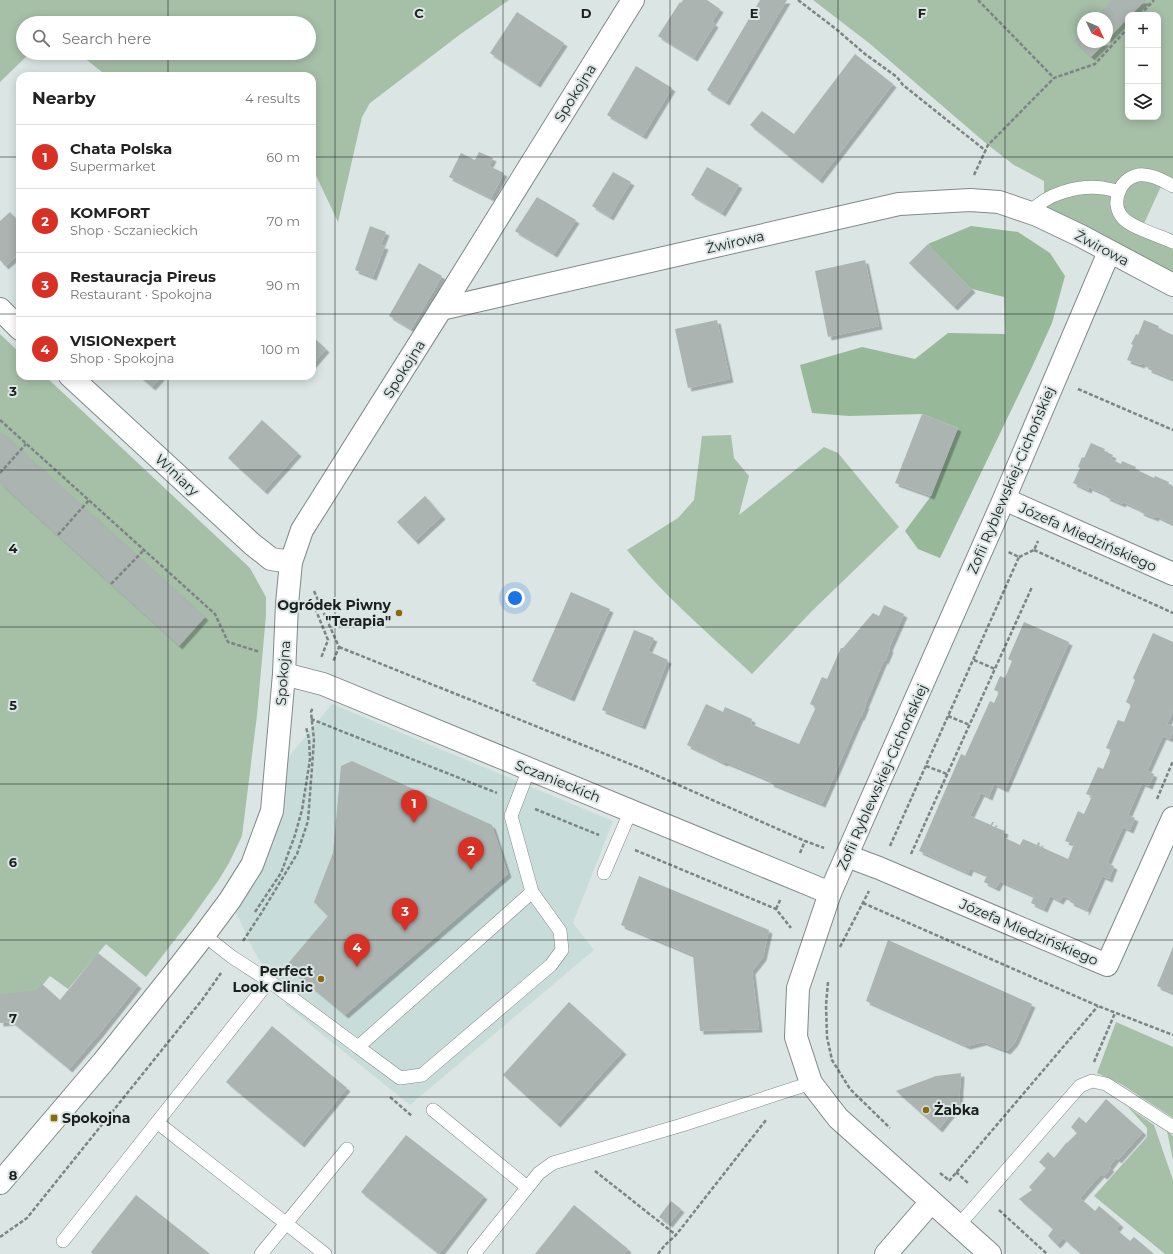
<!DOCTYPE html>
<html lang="en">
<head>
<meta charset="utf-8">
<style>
  :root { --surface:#fff; --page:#f6f6f6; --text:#222; --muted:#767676; --line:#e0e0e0; --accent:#d93025 }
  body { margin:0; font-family:Montserrat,sans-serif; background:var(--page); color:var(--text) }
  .controls { position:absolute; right:12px; top:12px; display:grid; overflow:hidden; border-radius:8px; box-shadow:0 2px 10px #0003 }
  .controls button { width:36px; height:36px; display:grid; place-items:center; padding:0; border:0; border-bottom:1px solid var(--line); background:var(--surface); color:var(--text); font:20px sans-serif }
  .compass { position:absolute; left:1077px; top:12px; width:36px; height:36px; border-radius:50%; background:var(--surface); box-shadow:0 2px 10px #0003; rotate:134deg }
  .you { position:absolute; left:515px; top:598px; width:14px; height:14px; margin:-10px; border:3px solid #fff; border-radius:50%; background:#1a73e8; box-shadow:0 0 0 6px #1a73e833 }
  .badge { display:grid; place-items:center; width:26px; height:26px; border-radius:50%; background:var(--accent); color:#fff; font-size:13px; font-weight:700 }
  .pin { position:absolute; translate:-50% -33px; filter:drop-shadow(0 1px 2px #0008) }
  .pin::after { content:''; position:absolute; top:21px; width:14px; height:12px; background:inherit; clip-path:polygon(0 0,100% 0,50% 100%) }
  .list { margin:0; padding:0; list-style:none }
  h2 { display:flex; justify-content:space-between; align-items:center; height:52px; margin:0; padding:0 16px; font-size:17px }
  h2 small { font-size:13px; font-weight:400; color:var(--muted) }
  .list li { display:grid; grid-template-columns:26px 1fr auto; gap:12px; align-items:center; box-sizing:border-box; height:64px; padding:0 16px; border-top:1px solid var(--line) }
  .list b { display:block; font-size:15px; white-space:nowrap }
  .list p { margin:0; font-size:13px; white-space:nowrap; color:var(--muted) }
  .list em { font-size:13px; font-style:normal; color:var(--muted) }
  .icon { flex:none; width:22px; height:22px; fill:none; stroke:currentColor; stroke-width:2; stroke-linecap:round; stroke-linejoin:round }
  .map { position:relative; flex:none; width:1173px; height:1254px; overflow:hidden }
  .search { position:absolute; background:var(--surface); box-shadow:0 2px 10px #0003; left:16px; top:16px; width:300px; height:44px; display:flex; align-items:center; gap:10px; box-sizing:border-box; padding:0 14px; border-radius:22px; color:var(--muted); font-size:15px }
  .panel { position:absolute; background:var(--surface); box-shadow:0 2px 10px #0003; left:16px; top:72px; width:300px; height:308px; border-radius:12px }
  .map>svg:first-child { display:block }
</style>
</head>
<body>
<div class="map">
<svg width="1173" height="1254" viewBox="0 0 1173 1254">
  <defs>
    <filter id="shadow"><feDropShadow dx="3.5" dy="3.5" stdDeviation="0" flood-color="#0004"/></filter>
  </defs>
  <rect width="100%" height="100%" fill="#dae5e4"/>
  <polygon fill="#c8ddda" points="332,704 613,821 573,923 594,950 410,1105 287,1006 254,951 230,900 275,771 291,754"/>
  <g fill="#a6c0a8" fill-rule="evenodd">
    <polygon points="0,0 509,0 462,33 370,103 362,117 338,222 312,167 312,76 107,76 78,53 309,53 309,23 23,23 23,53 30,53 0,82"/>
    <path d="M813 0H1173V186L1163 182 1142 228 1173 242V285L1037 215 1044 199V181L1014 165 988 145 869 43ZM1128 15H1158V117H1128ZM1083 18H1107V42H1083Z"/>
    <polygon points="0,334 20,353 20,376 45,376 250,568 266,597 266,615 257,715 242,836 229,863 218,881 191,919 146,977 106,944 68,989 50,976 37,992 0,995"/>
    <path d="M731 435 734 458 749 476 739 515 824 447 838 453 899 527 812 611 752 674C709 634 664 596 627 550L678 518 694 500 702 436Z"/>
    <polygon points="1116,1022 1173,1047 1173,1118 1121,1084 1097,1073"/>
    <polygon points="1128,1107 1154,1125 1173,1180 1173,1254 1165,1254 1094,1196 1147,1137 1147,1128"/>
    <polygon points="1167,1131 1173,1136 1173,1160"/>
  </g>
  <polygon fill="#97b99a" points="971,226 1018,232 1050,253 1065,276 1052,323 1032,367 940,558 918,549 905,531 931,496 958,428 922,414 849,416 812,413 800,365 862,347 915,359 948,333 1005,334 1004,297 972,289 928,244"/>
  <g fill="#abb4b0" filter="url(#shadow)">
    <polygon points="683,0 707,0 720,9 712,22 715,24 694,58 658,36 680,2 681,3"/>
    <polygon points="760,0 787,0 726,102 707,90"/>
    <polygon points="1112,0 1146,0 1131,15 1128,15 1128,18 1107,40 1107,18 1095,18"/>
    <polygon points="517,12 564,43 537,84 490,53"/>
    <polygon points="1083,31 1083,42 1106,42 1091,57 1074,40"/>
    <polygon points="855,54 893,84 819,180 750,125 762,111 794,134"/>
    <polygon points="636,66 672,88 643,136 607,115"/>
    <polygon points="479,152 493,158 489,166 504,173 491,198 449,177 461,153 475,160"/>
    <polygon points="707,167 739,185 722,213 691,195"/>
    <polygon points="613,172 631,182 610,217 592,206"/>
    <polygon points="537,197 576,220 554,254 515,231"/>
    <polygon points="10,212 20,223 20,253 5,266 0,260 0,221"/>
    <polygon points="370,226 386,232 381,245 385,246 373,277 355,270"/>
    <polygon points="928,244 972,289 954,307 909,263"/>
    <polygon points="865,260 879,326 828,337 815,271"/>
    <polygon points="419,263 442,276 411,329 389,316"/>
    <polygon points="717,320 730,379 688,388 675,329"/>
    <polygon points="1144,320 1159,326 1158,328 1173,335 1173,376 1172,379 1148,369 1149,366 1142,363 1141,365 1127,360 1133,345 1131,344 1136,334 1138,335"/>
    <polygon points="312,336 326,349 312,365"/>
    <polygon points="139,376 162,376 152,387"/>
    <polygon points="922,414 958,428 931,496 895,483"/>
    <polygon points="262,420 298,453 264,491 228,458"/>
    <polygon points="0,431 205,617 179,646 0,483"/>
    <polygon points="1091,443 1105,449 1104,451 1113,455 1111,459 1121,464 1122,461 1136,467 1135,469 1154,478 1155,476 1169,482 1168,484 1173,486 1173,524 1156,516 1155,518 1140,512 1141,510 1123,502 1122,504 1106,497 1107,495 1089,487 1088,490 1073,483 1080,468 1078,467 1082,457 1084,458"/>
    <polygon points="425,496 442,516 415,541 397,522"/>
    <polygon points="571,592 610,609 571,698 532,681"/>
    <polygon points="884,605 904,614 889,648 890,649 885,661 884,660 865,705 866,705 861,717 860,717 822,804 770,783 771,781 725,762 724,763 687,745 706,704 723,712 725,707 752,719 751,724 799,744 816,707 810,704 822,677 827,679 841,648 843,648 873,613 879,616"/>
    <polygon points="1024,622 1069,642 1005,789 994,784 989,797 981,793 970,816 991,825 992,822 994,822 992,826 1005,831 1003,837 1020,845 1023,839 1037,845 1038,842 1040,843 1039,846 1068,859 1074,844 1065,841 1078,811 1084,814 1092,796 1086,794 1098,767 1103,769 1111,750 1106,748 1118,720 1124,722 1131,705 1126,702 1135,680 1133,678 1153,633 1173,642 1173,711 1167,724 1173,726 1173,731 1170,739 1163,736 1147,771 1154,774 1149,786 1142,783 1128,815 1135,818 1130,830 1123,827 1107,863 1114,866 1109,879 1102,876 1086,912 1085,911 1086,909 1070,902 1071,899 1063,896 1060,901 1050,896 1044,909 1031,903 1034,896 1000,881 996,888 984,882 987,875 970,868 968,873 919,851 961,754 965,756 990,701 994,703 999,692 994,690 1000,676 1005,678 1012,661 1008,659"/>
    <polygon points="634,630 654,638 648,651 668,660 642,726 602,710"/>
    <polygon points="352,761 492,825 508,874 345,1015 286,966 328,916 314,902 333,853 341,766"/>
    <polygon points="639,876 769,930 763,957 752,971 759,1029 700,1031 693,955 621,925"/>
    <polygon points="888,940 1032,1004 1015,1042 1007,1051 983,1042 967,1046 866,1001"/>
    <polygon points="1173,947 1173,993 1157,986"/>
    <polygon points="98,953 138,985 100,1033 69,1069 12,1022 0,1023 0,994 37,990 42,984 60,1000"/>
    <polygon points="569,1002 623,1051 557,1124 503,1075"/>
    <polygon points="272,1026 347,1088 301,1144 226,1082"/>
    <polygon points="961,1073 959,1104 939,1129 896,1091 936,1076"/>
    <polygon points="1106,1099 1143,1132 1118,1160 1116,1158 1109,1167 1111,1168 1104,1176 1101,1174 1080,1198 1095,1211 1099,1206 1120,1224 1116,1229 1130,1241 1134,1237 1154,1254 1081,1254 1063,1238 1057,1245 1048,1236 1053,1229 1019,1199 1032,1190 1029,1187 1046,1168 1039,1162 1048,1152 1054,1158 1067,1142 1067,1143 1077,1133 1071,1127 1079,1117 1086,1123"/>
    <polygon points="406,1135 484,1196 439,1254 361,1192"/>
    <polygon points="136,1195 210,1254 93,1254 91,1252"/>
    <polygon points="671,1201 681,1209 669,1224 659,1217"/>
    <polygon points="574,1205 628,1249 624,1254 535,1254"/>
  </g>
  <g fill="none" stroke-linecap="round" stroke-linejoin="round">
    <g stroke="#808a89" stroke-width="14">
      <g id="service">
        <path d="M1173 186C1163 181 1150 173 1138 175 1119 179 1110 204 1123 218 1132 228 1160 236 1173 242"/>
        <path d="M1030 213C1046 193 1079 185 1103 188 1108 189 1113 190 1118 191"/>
        <polyline points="604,873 631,810"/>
        <polyline points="204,935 232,957 269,981 358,1047 532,892 511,816 529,769"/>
        <polyline points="358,1047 400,1078 422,1075 551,965 562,950 560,931 532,892"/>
        <polyline points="433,1110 527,1187"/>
        <polyline points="158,1123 325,1254"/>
        <polyline points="958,1226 1080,1086 1092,1081 1106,1084 1173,1127"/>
        <polyline points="63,1241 269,981"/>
        <polyline points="261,1254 347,1149"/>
        <polyline points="474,1254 539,1173 553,1163 682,1125 811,1083"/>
      </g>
    </g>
    <g stroke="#808a89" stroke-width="24">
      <g id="minor">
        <polyline points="0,309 20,329"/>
        <polyline points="441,309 899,204 970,200 999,202 1037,215 1081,236 1173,285"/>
        <polyline points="70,376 252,544 271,559 291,562"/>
        <polyline points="1004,499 1173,574"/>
        <polyline points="284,674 323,684 830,893"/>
        <polyline points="847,856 879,868 1107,965 1173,818"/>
        <polyline points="0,1183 103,1062 179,967 204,935 230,900 252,865 272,811 284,674 287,604 291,562 302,530 441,309 633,0"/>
        <polyline points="886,1254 931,1202"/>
        <polyline points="990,1254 838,1118 811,1083 796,1037 798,988 830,893 1004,499 1109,252"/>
      </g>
    </g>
    <g stroke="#7d8584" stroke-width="2.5" stroke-dasharray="4 2" stroke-linecap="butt">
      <polyline points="798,0 836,29 865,54 897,77 903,85 986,151"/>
      <polyline points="978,0 1054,78"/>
      <polyline points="1140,15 1154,0"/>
      <polyline points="974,175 988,145 1054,78 1095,64 1128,28"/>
      <polyline points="1078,389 1173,430"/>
      <polyline points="0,420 215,614 228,642 260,652"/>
      <polyline points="0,473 26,444"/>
      <polyline points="58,535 89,500"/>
      <polyline points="1034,550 1173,613"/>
      <polyline points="1019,557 1034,550 1038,541"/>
      <polyline points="111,584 144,550"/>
      <polyline points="314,591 339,647 333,662"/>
      <polyline points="313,603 328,640 321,658"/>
      <polyline points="339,647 640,768 805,841 824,848"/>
      <polyline points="974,660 995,669"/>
      <polyline points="948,716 970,725"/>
      <polyline points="311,719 497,793"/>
      <polyline points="926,766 947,774"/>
      <polyline points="1157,799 1173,761"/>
      <polyline points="535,809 599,835"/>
      <polyline points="890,846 1019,557 1008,552"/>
      <polyline points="635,850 776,909 791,928"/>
      <polyline points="800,853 805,841"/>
      <polyline points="911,854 1032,587"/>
      <polyline points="863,903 1098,1006 1173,1035"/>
      <polyline points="776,909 781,898"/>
      <polyline points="255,912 281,873 295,835 302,810 310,759 309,739 306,727"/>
      <polyline points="243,941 262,912 297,854 308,821 314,740 311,712 313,707"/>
      <polyline points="840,947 869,891"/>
      <polyline points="828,982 826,1005 827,1037 832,1060 850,1089 890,1128"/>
      <polyline points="1094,1062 1115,1013"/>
      <polyline points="390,1097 412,1116"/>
      <polyline points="595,1171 676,1235"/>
      <polyline points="956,1172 968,1183"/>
      <polyline points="940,1173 949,1180"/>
      <polyline points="949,1181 1098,1006"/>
      <polyline points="999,1210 1047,1254"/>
      <polyline points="0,1237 27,1218 202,1000 221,973"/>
      <polyline points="658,1254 665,1245 676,1235 766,1120"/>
    </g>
    <use href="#service" stroke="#fff" stroke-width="13"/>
    <use href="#minor" stroke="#fff" stroke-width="22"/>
  </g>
  <path fill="none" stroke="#1b1f1e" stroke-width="1" stroke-opacity="0.55" d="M168 0V23M335 0V1254M503 0V1254M670 0V1254M838 0V1254M1005 0V1254M168 53V76M0 157H20M312 157H1173M0 314H20M312 314H1173M168 376V1254M0 470H1173M0 627H1173M0 784H1173M0 940H1173M0 1097H1173"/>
  <g fill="#8c6909" stroke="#dae5e4" stroke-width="1.5">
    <circle cx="399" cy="613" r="4"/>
    <circle cx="321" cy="979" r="4"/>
    <circle cx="926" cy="1110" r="4"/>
    <rect x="50" y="1114" width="8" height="8" rx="2"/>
  </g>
  <g text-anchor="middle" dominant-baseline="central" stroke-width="4" stroke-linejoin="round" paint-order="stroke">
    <g font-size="14" fill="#1b1f1e" stroke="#dae5e4">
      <text transform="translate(575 93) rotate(-58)">Spokojna</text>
      <text transform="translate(735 242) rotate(-13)">Żwirowa</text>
      <text transform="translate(1102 248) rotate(28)">Żwirowa</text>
      <text transform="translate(404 369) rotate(-58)">Spokojna</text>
      <text transform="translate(177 475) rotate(43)">Winiary</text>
      <text transform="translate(1011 480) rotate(-67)">Zofii Ryblewskiej-Cichońskiej</text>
      <text transform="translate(1088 537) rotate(24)">Józefa Miedzińskiego</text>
      <text transform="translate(283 673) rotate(-86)">Spokojna</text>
      <text transform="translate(882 777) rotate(-66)">Zofii Ryblewskiej-Cichońskiej</text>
      <text transform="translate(558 781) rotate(22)">Sczanieckich</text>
      <text transform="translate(1029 932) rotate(23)">Józefa Miedzińskiego</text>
    </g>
    <g font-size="14" font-weight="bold" fill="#1b1f1e" stroke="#dae5e4" text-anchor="end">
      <text x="391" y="605">Ogródek Piwny<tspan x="391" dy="16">"Terapia"</tspan></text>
      <text x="313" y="971">Perfect<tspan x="313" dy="16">Look Clinic</tspan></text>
      <text x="934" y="1110" text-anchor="start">Żabka</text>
      <text x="62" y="1118" text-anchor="start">Spokojna</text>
    </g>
  </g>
  <g font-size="13" text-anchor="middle" font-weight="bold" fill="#1b1f1e" stroke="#dae5e4" stroke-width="4" stroke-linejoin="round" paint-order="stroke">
    <text x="419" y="18">C</text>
    <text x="586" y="18">D</text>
    <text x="754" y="18">E</text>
    <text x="922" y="18">F</text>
    <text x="13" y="396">3</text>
    <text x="13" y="553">4</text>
    <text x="13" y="710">5</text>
    <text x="13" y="867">6</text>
    <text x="13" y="1023">7</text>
    <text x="13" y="1180">8</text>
  </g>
</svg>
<div class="controls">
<button>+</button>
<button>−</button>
<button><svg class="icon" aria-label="layers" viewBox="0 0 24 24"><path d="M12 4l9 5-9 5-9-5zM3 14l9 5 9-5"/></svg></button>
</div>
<svg class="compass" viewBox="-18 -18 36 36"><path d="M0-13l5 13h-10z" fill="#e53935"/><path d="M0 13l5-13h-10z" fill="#767676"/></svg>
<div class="you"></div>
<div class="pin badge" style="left:414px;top:823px">1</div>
<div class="pin badge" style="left:471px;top:870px">2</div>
<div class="pin badge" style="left:405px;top:931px">3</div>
<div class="pin badge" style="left:357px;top:967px">4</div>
<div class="search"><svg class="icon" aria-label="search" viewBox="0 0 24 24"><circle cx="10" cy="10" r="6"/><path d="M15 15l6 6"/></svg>Search here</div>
<section class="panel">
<h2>Nearby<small>4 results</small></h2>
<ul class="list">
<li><span class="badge">1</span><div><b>Chata Polska</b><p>Supermarket</p></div><em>60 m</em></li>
<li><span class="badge">2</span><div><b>KOMFORT</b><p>Shop · Sczanieckich</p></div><em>70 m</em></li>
<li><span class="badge">3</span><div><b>Restauracja Pireus</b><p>Restaurant · Spokojna</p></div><em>90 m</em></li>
<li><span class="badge">4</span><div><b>VISIONexpert</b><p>Shop · Spokojna</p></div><em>100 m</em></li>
</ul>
</section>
</div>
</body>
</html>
